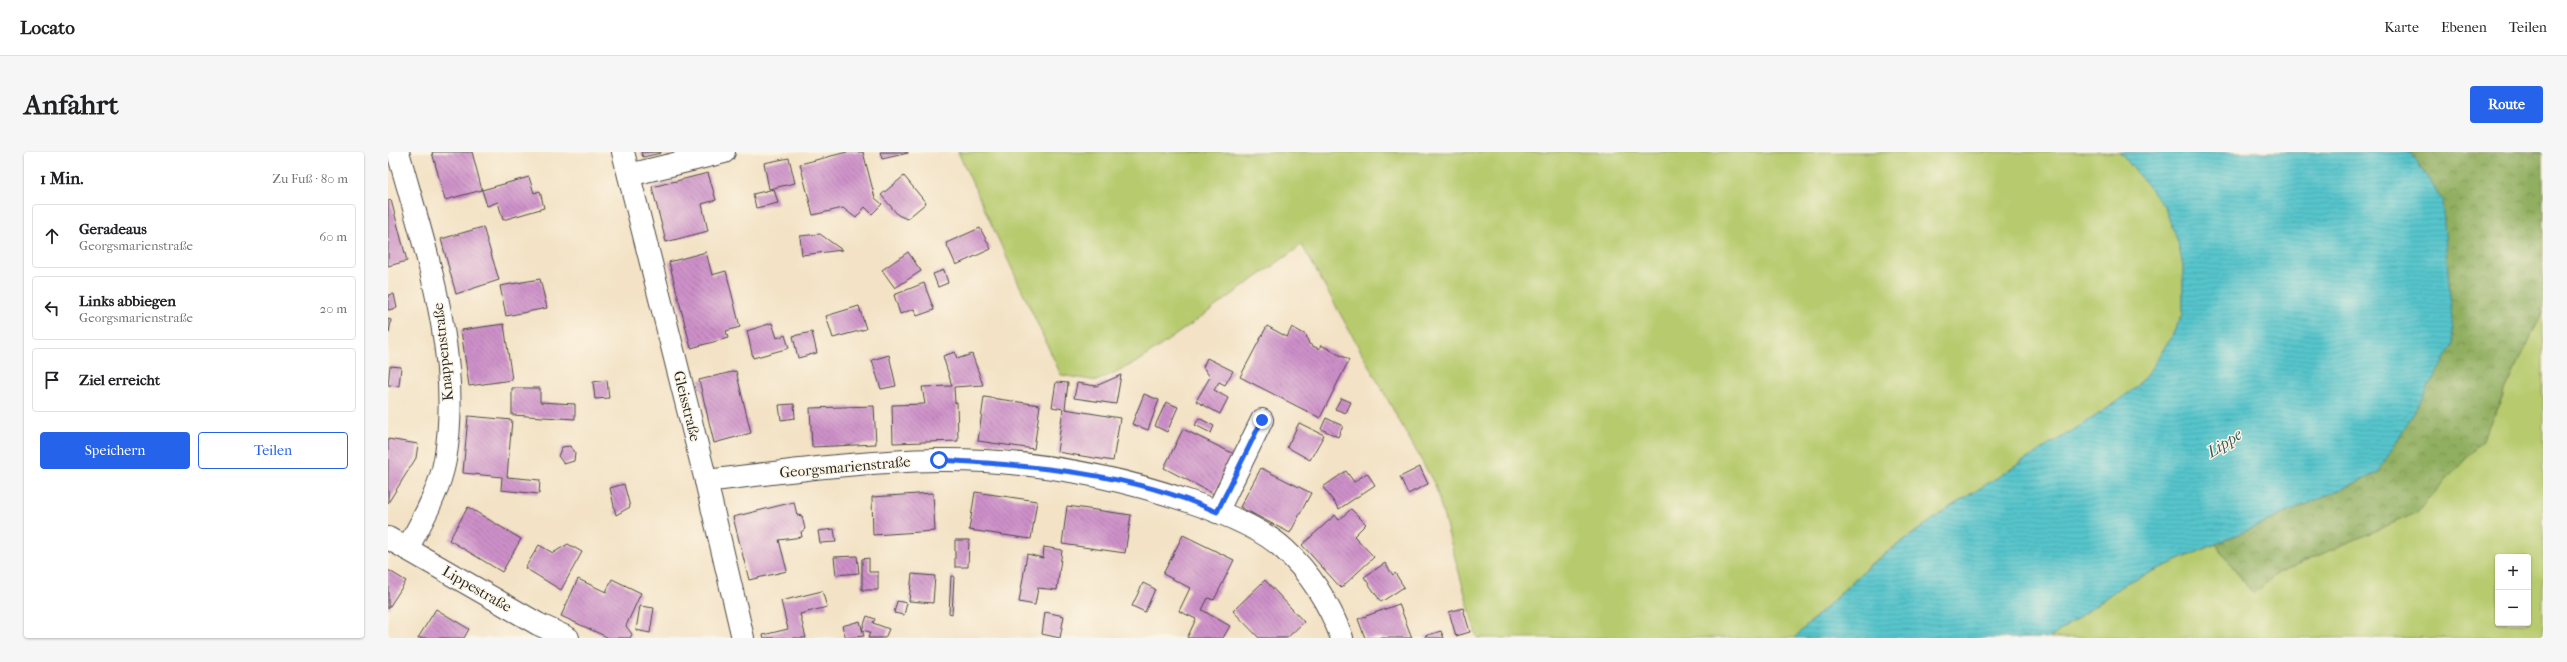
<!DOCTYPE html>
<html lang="de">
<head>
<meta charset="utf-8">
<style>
  :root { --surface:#fff; --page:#f6f6f6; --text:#202124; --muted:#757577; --line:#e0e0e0; --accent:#2563eb }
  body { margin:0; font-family:"IM FELL French Canon",serif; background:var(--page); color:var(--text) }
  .controls { position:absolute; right:12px; bottom:12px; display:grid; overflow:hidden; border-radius:4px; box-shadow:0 1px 3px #0004 }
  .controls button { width:36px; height:36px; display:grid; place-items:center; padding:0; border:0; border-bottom:1px solid var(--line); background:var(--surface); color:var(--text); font:20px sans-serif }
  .stop { position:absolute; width:12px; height:12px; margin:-9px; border:3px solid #2563eb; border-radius:50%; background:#fff }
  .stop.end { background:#2563eb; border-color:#fff; box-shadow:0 1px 4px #0008 }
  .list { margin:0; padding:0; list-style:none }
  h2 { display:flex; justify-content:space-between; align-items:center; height:52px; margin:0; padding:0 16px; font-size:17px }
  h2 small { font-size:13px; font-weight:400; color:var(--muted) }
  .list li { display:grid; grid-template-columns:26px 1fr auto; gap:12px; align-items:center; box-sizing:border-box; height:64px; margin:0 8px 8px; padding:0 8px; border:1px solid var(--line); border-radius:4px }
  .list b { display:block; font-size:15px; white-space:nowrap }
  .list p { margin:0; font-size:13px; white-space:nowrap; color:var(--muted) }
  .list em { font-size:13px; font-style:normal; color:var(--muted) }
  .actions { display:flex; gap:8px; padding:12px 16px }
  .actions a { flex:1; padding:9px 0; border:1px solid var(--accent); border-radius:4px; text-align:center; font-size:14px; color:var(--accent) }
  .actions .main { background:var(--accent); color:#fff }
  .icon { flex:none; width:22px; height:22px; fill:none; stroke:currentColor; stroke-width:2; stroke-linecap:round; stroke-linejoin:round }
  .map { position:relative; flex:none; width:2155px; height:486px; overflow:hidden; border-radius:4px }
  header { display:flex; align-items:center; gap:24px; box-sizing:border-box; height:56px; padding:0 20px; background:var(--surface); border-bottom:1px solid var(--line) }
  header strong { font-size:19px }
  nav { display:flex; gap:22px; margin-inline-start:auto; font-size:14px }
  .intro { display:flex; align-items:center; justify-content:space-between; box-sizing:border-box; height:96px; padding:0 24px }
  h1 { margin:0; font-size:28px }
  .button { padding:10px 18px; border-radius:4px; background:var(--accent); color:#fff; font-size:14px; font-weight:700 }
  main { display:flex; gap:24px; padding:0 24px }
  aside { flex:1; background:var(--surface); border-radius:4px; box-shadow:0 1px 3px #0004 }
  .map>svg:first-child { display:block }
</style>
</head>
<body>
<header>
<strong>Locato</strong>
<nav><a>Karte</a><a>Ebenen</a><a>Teilen</a></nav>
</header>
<div class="intro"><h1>Anfahrt</h1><a class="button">Route</a></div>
<main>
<aside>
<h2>1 Min.<small>Zu Fuß · 80 m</small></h2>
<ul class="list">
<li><svg class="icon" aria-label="ahead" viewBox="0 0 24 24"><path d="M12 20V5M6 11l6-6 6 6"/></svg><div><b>Geradeaus</b><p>Georgsmarienstraße</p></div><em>60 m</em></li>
<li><svg class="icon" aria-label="left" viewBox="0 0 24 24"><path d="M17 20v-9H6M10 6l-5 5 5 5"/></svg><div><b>Links abbiegen</b><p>Georgsmarienstraße</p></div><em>20 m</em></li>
<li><svg class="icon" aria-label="arrive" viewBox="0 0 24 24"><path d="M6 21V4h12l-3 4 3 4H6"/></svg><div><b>Ziel erreicht</b></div></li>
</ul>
<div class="actions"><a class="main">Speichern</a><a>Teilen</a></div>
</aside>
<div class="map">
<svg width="2155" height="486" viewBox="0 0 2155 486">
  <defs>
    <pattern id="forest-crowns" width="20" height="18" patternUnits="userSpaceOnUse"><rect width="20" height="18" fill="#91af61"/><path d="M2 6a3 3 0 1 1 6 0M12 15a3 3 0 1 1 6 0" fill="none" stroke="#778f50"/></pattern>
    <pattern id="water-rules" width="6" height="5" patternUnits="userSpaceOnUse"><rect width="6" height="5" fill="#57c5cc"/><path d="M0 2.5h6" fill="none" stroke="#4ca9af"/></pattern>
    <pattern id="building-back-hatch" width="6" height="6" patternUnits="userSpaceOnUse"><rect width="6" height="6" fill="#cd90c9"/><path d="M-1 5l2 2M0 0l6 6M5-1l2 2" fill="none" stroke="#a776a3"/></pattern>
  </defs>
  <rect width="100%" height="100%" fill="#fcf5e5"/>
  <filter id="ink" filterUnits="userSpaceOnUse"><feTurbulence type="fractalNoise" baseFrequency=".025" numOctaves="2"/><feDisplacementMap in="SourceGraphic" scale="8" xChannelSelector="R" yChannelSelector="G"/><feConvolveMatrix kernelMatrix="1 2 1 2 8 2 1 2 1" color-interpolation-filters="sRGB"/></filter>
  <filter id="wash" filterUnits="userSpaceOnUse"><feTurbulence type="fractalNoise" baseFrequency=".012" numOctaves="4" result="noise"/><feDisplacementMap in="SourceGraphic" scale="16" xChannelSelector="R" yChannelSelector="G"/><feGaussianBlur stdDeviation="0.9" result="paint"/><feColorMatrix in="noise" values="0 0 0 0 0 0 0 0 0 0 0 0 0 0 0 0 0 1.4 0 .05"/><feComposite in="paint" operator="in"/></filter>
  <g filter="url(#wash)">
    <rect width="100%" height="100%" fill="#f3e2c5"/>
    <g fill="#b7cb6e" stroke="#717b4c" fill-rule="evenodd">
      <polygon points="570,0 1732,0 1776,54 1790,90 1795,113 1795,161 1785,182 1765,214 1749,235 1711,262 1562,355 1481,413 1406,486 1089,486 1047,333 914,93 751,209 709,229 673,223"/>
      <path d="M2155 159V486H1662L1738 431 1828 392 1865 442 1890 421 2028 361 2093 290ZM2110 405H2140V471H2110Z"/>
    </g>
    <polygon fill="url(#forest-crowns)" stroke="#5e6d46" points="2022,0 2155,0 2155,159 2093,290 2028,361 1890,421 1865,442 1828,392 1990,321 2054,47"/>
    <polygon fill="url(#water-rules)" stroke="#41787c" points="1732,0 2022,0 2054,47 2066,192 1990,321 1738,431 1662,486 1406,486 1481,414 1562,355 1711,262 1749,235 1765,214 1785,182 1795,161 1795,113 1790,90 1776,54"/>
    <g id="blocks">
      <g fill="url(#building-back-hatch)">
        <polygon points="44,0 84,0 94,38 141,25 146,41 152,39 156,56 115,68 110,50 99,54 94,38 57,48"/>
        <polygon points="253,0 273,0 273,1 255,5"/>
        <polygon points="459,0 475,0 487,46 494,52 484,62 477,55 468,66 455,56 425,63 412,12"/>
        <polygon points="492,0 520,0 520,1 494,7"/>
        <polygon points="401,6 407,31 381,37 376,11"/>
        <polygon points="320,21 328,48 314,52 320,79 278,90 264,35"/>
        <polygon points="516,24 538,51 519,67 510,63 493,43"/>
        <polygon points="386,37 390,51 368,56 365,42"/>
        <polygon points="3,48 19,109 0,114 0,49"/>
        <polygon points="95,75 111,128 68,142 53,87"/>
        <polygon points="592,76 603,97 568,113 558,91"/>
        <polygon points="432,82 454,98 414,103 412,84"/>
        <polygon points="318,100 324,123 338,119 352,175 338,179 340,186 303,196 281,110"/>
        <polygon points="520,100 533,119 507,136 494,118"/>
        <polygon points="556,118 560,131 550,135 545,122"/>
        <polygon points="152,127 159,156 118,164 112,134"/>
        <polygon points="536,131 546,158 529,164 526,157 512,162 506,143"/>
        <polygon points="6,142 9,156 0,158 0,143"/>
        <polygon points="471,154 478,177 445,186 438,164"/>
        <polygon points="0,167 3,168 1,181 0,181"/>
        <polygon points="384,171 389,186 397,183 401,196 365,206 359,179"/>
        <polygon points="116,172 124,228 81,234 73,178"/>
        <polygon points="879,174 899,185 904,175 918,183 921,192 931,197 933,193 961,208 932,266 852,225"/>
        <polygon points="424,180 429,201 410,206 405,184"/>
        <polygon points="567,200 569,207 584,202 595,233 566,235 567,251 569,250 570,289 505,291 504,253 537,252 534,235 564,234 555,204"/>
        <polygon points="501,203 508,234 493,237 484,208"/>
        <polygon points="819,206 845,219 837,233 831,230 826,238 840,246 832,262 808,249 822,225 815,215"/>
        <polygon points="2,214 13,215 11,234 0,233"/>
        <polygon points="348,219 363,281 326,291 311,228"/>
        <polygon points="733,223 728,252 686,246 689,231 708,234"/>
        <polygon points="219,228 221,246 207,247 205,230"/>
        <polygon points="668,230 680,231 677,257 732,266 725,309 669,300 675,257 664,255"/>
        <polygon points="124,236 152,236 152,250 187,252 187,267 124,263"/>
        <polygon points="756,242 771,248 760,278 744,272"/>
        <polygon points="596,245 652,253 646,297 590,289"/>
        <polygon points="953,246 963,250 958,261 947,257"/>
        <polygon points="778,250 790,255 779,280 767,274"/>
        <polygon points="406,252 407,266 393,268 391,253"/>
        <polygon points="486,254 488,292 424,295 422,256"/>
        <polygon points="80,264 124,268 119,325 152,328 151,342 113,338 114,325 75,321"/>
        <polygon points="811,266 826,274 823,281 807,273"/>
        <polygon points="938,266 955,274 950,285 933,277"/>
        <polygon points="911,271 936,283 922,308 899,295"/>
        <polygon points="795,277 846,302 826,342 776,316"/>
        <polygon points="0,287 30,292 28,306 0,351"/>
        <polygon points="182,294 187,300 186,309 176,312 170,304 174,295"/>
        <polygon points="1032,315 1040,332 1020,342 1012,325"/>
        <polygon points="873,316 923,341 902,381 852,355"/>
        <polygon points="958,319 966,330 979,321 987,333 951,357 935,335"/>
        <polygon points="236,332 242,355 228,363 222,336"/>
        <polygon points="587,340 649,349 643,387 581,378"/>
        <polygon points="545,341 547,379 485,383 484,345"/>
        <polygon points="406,350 409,363 414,364 417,377 413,380 414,385 391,388 399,419 361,428 345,365"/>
        <polygon points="679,354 743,363 737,401 674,392"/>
        <polygon points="80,355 133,387 114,420 61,388"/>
        <polygon points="963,357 978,372 966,384 986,405 953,436 914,393 947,363 951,368"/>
        <polygon points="446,377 448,390 432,391 430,379"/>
        <polygon points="795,383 846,408 826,448 820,446 814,458 842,474 835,486 799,486 808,467 791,459 802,436 775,422"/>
        <polygon points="567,388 581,388 580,415 567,415"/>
        <polygon points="180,392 194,400 173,438 137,416 151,393 165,401"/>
        <polygon points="656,395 674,398 669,438 650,436 647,453 631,450 639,402 655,406"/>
        <polygon points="469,404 471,421 448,423 446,405"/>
        <polygon points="481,406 481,420 490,420 490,438 474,438 474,407"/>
        <polygon points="997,411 1005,423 1007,421 1016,435 993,450 976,425"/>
        <polygon points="0,418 18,429 0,457"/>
        <polygon points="524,422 547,424 545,451 521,449"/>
        <polygon points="563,424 566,424 564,462 561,461"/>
        <polygon points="190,427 218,440 224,427 253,441 238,474 244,482 242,486 221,486 173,464"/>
        <polygon points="877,428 916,470 899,486 871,486 845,459"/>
        <polygon points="755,431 767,437 757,460 744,454"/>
        <polygon points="434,439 439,455 412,462 418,486 376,486 375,483 400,477 393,449"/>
        <polygon points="509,449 519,451 516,463 506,461"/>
        <polygon points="1011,452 1024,486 977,486 970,467"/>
        <polygon points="252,454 266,456 262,481 248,478"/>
        <polygon points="1075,456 1082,480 1068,484 1061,460"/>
        <polygon points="48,457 81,477 76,486 30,486"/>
        <polygon points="657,460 676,464 672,486 654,482"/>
        <polygon points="479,464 487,467 485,471 501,477 497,486 480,486 482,480 474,478"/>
        <polygon points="472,469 476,484 458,486 454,474"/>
        <polygon points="1053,479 1056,486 1038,486 1037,484"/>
      </g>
    </g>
  </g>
  <g filter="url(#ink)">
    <use href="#blocks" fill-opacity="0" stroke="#494642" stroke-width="1"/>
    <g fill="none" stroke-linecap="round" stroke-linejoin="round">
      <g stroke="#494642" stroke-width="24">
        <g id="minor">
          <path d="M10 0C37 97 75 206 57 308 51 340 34 369 19 397"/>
          <polyline points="235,0 318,329 355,486"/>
          <polyline points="241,23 336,0"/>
          <path d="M318 329C395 320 472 309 550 308 635 307 720 322 800 349 830 359 874 376 897 398 923 422 942 454 954 486"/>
          <polyline points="829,360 874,268"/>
          <polyline points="0,386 150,472 180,486"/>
        </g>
      </g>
      <use href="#minor" stroke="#fff" stroke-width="22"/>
    </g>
  </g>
  <g fill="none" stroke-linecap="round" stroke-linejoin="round" filter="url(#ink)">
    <path stroke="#2563eb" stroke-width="5" d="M551 308C645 314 742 320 829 360L874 268"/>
  </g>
  <g text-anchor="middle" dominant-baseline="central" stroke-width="3" stroke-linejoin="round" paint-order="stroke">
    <g font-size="15" fill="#2b2b2b" stroke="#fcf5e5">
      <text transform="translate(55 200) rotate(-96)">Knappenstraße</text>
      <text transform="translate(299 254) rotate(76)">Gleisstraße</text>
      <text transform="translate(457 315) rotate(-5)">Georgsmarienstraße</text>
      <text transform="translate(89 437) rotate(30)">Lippestraße</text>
    </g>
    <g font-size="16" font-style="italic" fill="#38595b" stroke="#fcf5e5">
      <text transform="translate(1836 291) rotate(-33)">Lippe</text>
    </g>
  </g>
</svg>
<div class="controls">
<button>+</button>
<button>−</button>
</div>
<div class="stop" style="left:551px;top:308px"></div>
<div class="stop end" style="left:874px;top:268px"></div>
</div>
</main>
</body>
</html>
